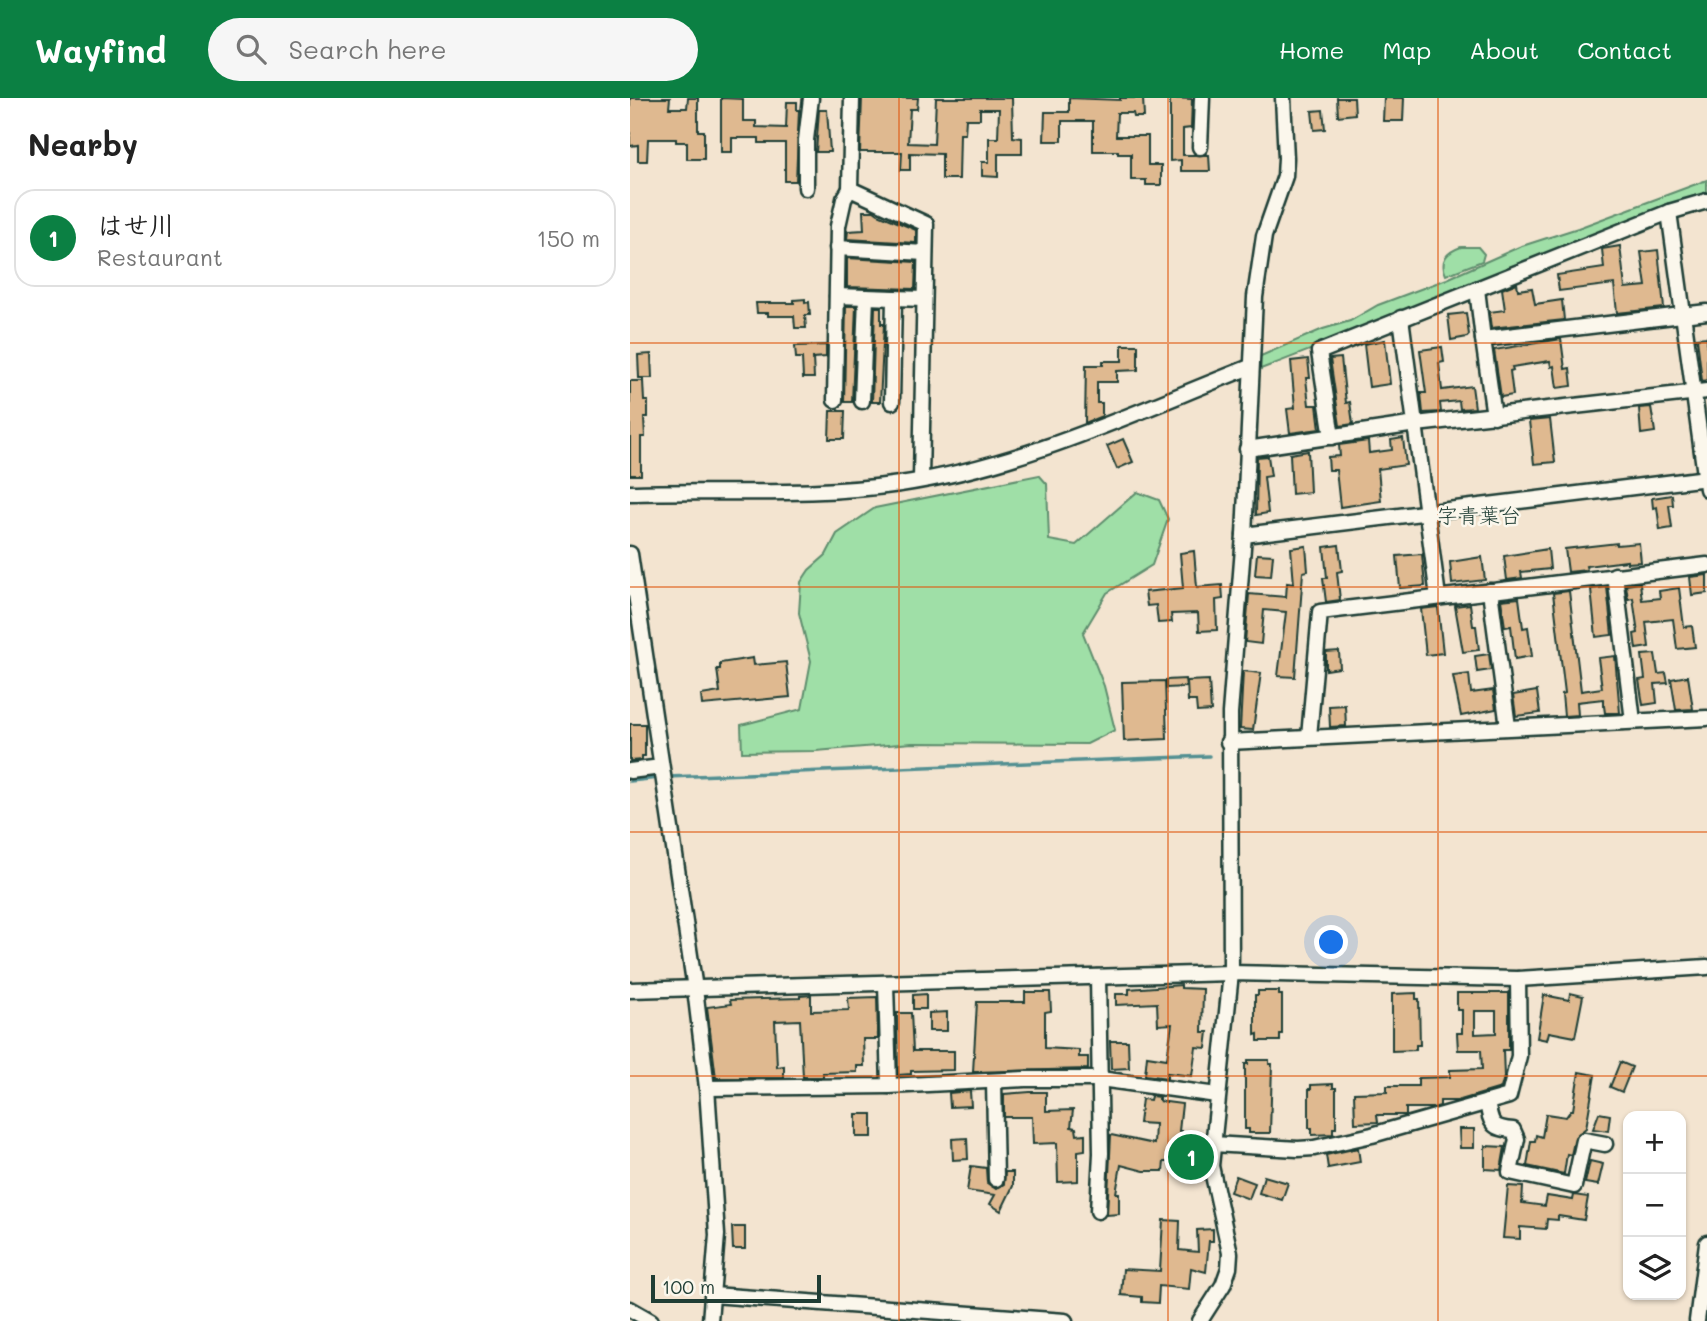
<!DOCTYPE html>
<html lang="en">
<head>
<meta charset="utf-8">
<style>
  :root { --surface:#fff; --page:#f6f6f6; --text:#222; --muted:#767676; --line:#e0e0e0; --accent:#0b8043 }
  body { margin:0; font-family:Mali,"Klee One",sans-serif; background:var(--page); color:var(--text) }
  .controls { position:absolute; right:21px; bottom:21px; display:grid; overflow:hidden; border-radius:14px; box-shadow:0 2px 5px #0004 }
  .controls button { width:63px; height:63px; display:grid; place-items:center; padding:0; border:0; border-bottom:2px solid var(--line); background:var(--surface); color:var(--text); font:35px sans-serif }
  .scale { position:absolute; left:21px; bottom:18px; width:170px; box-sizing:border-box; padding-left:7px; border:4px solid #1f3d34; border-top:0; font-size:19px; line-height:24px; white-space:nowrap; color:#1f3d34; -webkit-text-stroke:5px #fbf7ec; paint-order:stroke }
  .you { position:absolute; left:702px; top:845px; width:24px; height:24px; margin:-18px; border:5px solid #fff; border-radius:50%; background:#1a73e8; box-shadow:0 0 0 10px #1a73e833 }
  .badge { display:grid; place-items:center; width:46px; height:46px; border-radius:50%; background:var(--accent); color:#fff; font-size:23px; font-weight:700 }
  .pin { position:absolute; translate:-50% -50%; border:4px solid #fff; box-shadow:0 2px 7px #0006 }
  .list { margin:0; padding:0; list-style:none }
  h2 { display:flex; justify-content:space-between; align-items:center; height:91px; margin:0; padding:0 28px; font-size:30px }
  h2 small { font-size:23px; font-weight:400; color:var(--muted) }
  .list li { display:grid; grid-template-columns:46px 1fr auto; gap:21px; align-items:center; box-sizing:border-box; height:98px; margin:0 14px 14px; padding:0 14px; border:2px solid var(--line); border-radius:21px }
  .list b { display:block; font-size:26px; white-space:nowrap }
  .list p { margin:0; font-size:23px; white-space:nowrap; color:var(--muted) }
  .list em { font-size:23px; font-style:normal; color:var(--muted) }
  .icon { flex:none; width:38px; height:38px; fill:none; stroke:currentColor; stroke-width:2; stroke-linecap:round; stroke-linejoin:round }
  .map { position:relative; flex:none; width:1077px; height:1223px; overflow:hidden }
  header { display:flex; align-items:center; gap:42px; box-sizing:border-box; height:98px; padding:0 35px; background:var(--accent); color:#fff }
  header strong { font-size:33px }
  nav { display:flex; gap:38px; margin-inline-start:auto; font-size:24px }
  .search { width:490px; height:63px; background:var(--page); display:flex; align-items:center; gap:18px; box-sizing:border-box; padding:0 24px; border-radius:38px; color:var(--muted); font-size:26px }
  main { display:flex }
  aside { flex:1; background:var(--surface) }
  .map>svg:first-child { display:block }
</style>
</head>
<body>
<header>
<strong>Wayfind</strong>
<div class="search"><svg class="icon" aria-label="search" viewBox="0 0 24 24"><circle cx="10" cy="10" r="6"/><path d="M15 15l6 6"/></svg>Search here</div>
<nav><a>Home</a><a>Map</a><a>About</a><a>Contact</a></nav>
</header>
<main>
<aside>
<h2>Nearby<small></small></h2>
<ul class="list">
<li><span class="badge">1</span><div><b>はせ川</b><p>Restaurant</p></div><em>150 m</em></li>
</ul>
</aside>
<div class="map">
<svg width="1077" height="1223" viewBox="0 0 1077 1223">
  <rect width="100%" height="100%" fill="#f3e4d0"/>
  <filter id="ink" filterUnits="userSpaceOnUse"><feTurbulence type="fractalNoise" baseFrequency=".0143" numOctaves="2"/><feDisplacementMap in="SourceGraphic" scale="14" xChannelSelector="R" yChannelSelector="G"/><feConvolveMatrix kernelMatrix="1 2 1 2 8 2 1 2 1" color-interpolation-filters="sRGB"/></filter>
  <g filter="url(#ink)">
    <g fill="#9fdfa7" stroke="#5f8e6e" stroke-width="2">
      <polygon points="1077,82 1077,99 623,274 624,261 693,231 720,223 748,207 817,181 889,149 948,130"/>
      <path d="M831 149H848L854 156 852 163 816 177C809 162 817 154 831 149Z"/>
      <polygon points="409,377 417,386 419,442 446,447 507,394 529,402 538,421 522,467 477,495 453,535 474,588 485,632 457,646 282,645 186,653 112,654 111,627 172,611 181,563 169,515 171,484 179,472 196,457 207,436 245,410"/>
    </g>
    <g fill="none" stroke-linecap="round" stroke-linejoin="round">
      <g stroke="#539092" stroke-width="3.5">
        <polyline points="37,679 579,658"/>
        <polyline points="0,683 29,680"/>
      </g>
    </g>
    <g fill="#dfb990" stroke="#1f3d34" stroke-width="2" fill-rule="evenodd">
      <polygon points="0,0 40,0 39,10 57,10 58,0 68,0 68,33 74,33 74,61 57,61 57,44 46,44 46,41 18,41 17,63 8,63 8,47 0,48"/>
      <polygon points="91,0 113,1 113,23 126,23 126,29 156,30 157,4 167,4 167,12 169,12 166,83 155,83 155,45 129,45 129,40 102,40 102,54 91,54"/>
      <polygon points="232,0 288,0 287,11 280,11 278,45 304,46 306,0 382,0 383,39 392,40 392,56 368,56 368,79 352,78 352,64 359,64 359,40 368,40 369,11 350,11 350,21 336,21 335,36 330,36 329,81 312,81 312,56 280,55 280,72 271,72 272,54 230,54"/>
      <polygon points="439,0 490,2 490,0 513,0 514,19 504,19 503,15 487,15 486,38 518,38 518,67 531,67 531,87 516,87 516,82 501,82 501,56 488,56 488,53 463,53 463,23 432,23 432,43 414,43 415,14 439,14"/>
      <polygon points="540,0 562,1 561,30 553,31 553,57 579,57 580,73 551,73 551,62 540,63"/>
      <polygon points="707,0 724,0 725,16 708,18"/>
      <polygon points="754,0 774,0 773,23 753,23"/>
      <polygon points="189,12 197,12 200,54 186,54"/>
      <polygon points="693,12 695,31 684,32 682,13"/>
      <polygon points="233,113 244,113 248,116 286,132 286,145 217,141 218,133 234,132"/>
      <polygon points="990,148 995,190 1016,188 1011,154 1028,152 1034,210 987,215 984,186 929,193 927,177 974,170 972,151"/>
      <polygon points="217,160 286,164 285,191 217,189"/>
      <polygon points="887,185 888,192 902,190 905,206 932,202 934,222 861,230 859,214 875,212 872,191"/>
      <polygon points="175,201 175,205 179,204 180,217 175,217 176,230 165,230 164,218 138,218 138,215 127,215 126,205 164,205 164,202"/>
      <polygon points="216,208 226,208 222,304 214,304"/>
      <polygon points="245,209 251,209 251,226 254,226 250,304 242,304"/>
      <polygon points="836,215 839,237 837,239 821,242 818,217"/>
      <polygon points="1077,239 1077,282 1072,283 1067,240"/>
      <polygon points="931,241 935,271 940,270 942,288 927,290 924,268 921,269 920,263 882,269 883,272 880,273 883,297 871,299 864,252"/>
      <polygon points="755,242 760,286 739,289 734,246"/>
      <polygon points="196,247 196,259 183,260 184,280 173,280 172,260 166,260 165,248"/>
      <polygon points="492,247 508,247 508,272 487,273 487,284 467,284 467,305 472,305 472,318 455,325 456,267 473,267 473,263 492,263"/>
      <polygon points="812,249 814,264 809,265 812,292 842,288 845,310 830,311 829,303 810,305 811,314 793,315 791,295 796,295 790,252"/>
      <polygon points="21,256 22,280 9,280 8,257"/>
      <polygon points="711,260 716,305 720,304 723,326 710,328 700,261"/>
      <polygon points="678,261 680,280 676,280 679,307 687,307 690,331 660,335 657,311 665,310 661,263"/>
      <polygon points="0,283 13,283 14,303 18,303 18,319 14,319 15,339 11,339 11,377 0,377"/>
      <polygon points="1021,309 1025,334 1011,336 1009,310"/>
      <polygon points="200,313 215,313 214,341 199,341"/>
      <polygon points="920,321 925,364 904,366 899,323"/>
      <polygon points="773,340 776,367 748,371 751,403 710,409 706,372 699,372 698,359 710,358 709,347 738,343 739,355 762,352 761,342"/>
      <polygon points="493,341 503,364 487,371 477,348"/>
      <polygon points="678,353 680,394 662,396 660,356"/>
      <polygon points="638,358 641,378 634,379 638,415 626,417 627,359"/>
      <polygon points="1042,397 1043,407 1039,407 1042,430 1030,432 1027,409 1023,410 1022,400"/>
      <polygon points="987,445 987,447 1009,445 1011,464 997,465 997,463 956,468 957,472 938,474 935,451"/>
      <polygon points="709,447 712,473 707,474 710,502 696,504 693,480 697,480 694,449"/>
      <polygon points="676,448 678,473 673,474 665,579 648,578 656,514 634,512 631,546 615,544 619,496 656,499 657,485 664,486 661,450"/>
      <polygon points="918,451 920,471 891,474 892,480 877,482 874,458"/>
      <polygon points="564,453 567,489 592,487 593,501 586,502 587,532 569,533 568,515 541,516 542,524 528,525 526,507 517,508 515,494 553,490 550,455"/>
      <polygon points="627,456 643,457 641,478 625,477"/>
      <polygon points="792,456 795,488 770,490 767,458"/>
      <polygon points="852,459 855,482 822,486 820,464"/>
      <polygon points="1077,477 1077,495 1062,497 1060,479"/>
      <polygon points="1010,485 1012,502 1030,500 1029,493 1049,490 1054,529 1062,528 1065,549 1047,551 1043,521 1016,524 1019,549 1006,551 1004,536 1008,535 1003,500 998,501 996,487"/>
      <polygon points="977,489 982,537 966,539 961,491"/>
      <polygon points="939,493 951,593 972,590 968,560 985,558 990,615 975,615 973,601 947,604 948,617 934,618 932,596 935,595 923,495"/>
      <polygon points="889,500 893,530 898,529 902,558 885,561 881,528 875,529 871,502"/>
      <polygon points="840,506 843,528 846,528 849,552 833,554 825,508"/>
      <polygon points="808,509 813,555 796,557 791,511"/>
      <polygon points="709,553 710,570 696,572 696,554"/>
      <polygon points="859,556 861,572 847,574 845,558"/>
      <polygon points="1025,556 1028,576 1036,575 1038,585 1025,586 1027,605 1013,607 1009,582 1015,581 1012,557"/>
      <polygon points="123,560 124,567 156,564 160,599 72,607 71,597 90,594 87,571 90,571 90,565"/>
      <polygon points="613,573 631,575 623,632 610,631"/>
      <polygon points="839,576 841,595 863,592 866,611 831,618 823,578"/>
      <polygon points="1058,578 1063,611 1046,612 1041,581"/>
      <polygon points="555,581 556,589 536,590 536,582"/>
      <polygon points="579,582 581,613 567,614 566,603 558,603 557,583"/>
      <polygon points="535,583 537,641 494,643 492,584"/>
      <polygon points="907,593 910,615 886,618 883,597"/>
      <polygon points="715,607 716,628 700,629 699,608"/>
      <polygon points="0,626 15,626 15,658 12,658 12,662 0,663"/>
      <polygon points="551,887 551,890 573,891 572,934 578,934 576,950 566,949 562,978 537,975 537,980 515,977 517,958 537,961 542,926 528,927 527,905 486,907 486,896 499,896 499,891"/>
      <polygon points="628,893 649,893 649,897 652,897 652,936 650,936 650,943 628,943 628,936 625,937 625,897 628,897"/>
      <polygon points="395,894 420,894 421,913 415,914 415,950 449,952 449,959 458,959 458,971 343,974 347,904 395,904"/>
      <polygon points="786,895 786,901 789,901 790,947 786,947 786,952 762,953 762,896"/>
      <path d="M827 895H879V952H873L874 979 871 990 827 1003H810V1008L803 1010H776V1017H747L748 1024 725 1025 724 995 757 994V988H788V980L820 979V972L852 971 851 952H828L827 935H832V912H827ZM845 913H866V935L845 936Z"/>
      <polygon points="940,895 953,898 945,939 919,934 917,942 907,940 914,897 939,902"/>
      <polygon points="296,896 296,911 283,911 283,897"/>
      <polygon points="181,897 181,913 219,912 218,900 247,899 248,941 233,941 234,968 227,968 227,974 193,975 193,979 173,979 170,922 145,923 147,969 154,968 154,980 86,980 77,909 101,906 100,902 170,900 170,898"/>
      <polygon points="317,914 317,933 299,933 299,915"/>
      <polygon points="267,915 281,915 283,953 324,953 324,972 281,973 281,976 268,977"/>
      <polygon points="480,943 498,943 499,970 481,971"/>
      <polygon points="618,962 639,962 639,966 642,966 640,1035 619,1035 619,1031 615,1031 615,966 618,966"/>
      <polygon points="990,964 1002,969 992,994 980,989"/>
      <polygon points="949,974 965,977 956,1030 945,1039 941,1057 937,1056 934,1076 897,1068 901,1043 905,1043 906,1037 912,1039 916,1016 936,1019 941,1012 943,1012"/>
      <polygon points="703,986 703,990 706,990 706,1030 703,1030 703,1036 682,1037 682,1030 679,1030 679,991 681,991 681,987"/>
      <polygon points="340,993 341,1008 320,1009 319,995"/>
      <polygon points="400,994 416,994 416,1013 443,1012 441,1029 446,1030 447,1037 455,1036 455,1052 448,1053 448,1083 428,1084 427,1045 403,1046 402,1019 374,1019 374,996"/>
      <polygon points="521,998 529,999 529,1003 552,1006 549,1033 552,1033 551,1050 569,1051 569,1064 534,1064 533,1073 514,1073 491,1067 486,1095 489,1095 489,1116 477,1117 481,1037 524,1046 525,1026 509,1025 512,1001 520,1002"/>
      <polygon points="969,1015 980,1017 978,1033 963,1031"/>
      <rect x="226" y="1016" width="16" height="23"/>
      <polygon points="829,1031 844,1031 844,1050 830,1050"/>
      <polygon points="337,1040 338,1061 323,1062 322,1041"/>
      <polygon points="855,1048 875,1049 871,1072 855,1071"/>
      <polygon points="728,1050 730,1064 698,1070 696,1057"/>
      <polygon points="960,1063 973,1066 968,1087 955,1085"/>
      <polygon points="341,1068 356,1070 357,1085 366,1091 374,1086 375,1074 383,1074 383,1088 371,1113 360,1106 365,1097 337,1093"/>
      <polygon points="606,1078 625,1085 619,1101 600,1094"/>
      <polygon points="634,1078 658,1085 652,1102 629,1095"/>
      <polygon points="878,1088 893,1089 892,1105 915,1108 917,1098 943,1102 944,1097 958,1099 954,1122 928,1118 928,1122 917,1121 916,1131 890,1129 890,1141 873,1140"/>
      <polygon points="533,1122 550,1123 549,1152 568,1154 567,1132 583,1131 583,1143 579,1143 576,1174 561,1170 559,1191 529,1188 528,1205 512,1204 512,1199 491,1197 493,1171 530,1173"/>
      <polygon points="102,1129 115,1129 115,1151 103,1151"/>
    </g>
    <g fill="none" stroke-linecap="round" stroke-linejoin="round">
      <g stroke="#1f3d34" stroke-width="19">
        <g id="minor">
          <polyline points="222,0 220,91 296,126 291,382"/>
          <polyline points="570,49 572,0"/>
          <polyline points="176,90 176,42 181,0"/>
          <polyline points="1039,114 1077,391"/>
          <polyline points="207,150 295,155"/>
          <polyline points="847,191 853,241"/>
          <polyline points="207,198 293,201"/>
          <polyline points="771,220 808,499"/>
          <polyline points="205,302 208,128 214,101 220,91"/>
          <polyline points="232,303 236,199"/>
          <polyline points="262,304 264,200"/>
          <polyline points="864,318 853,241 1077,214"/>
          <polyline points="702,339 689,254 1039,114 1077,103"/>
          <polyline points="617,351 786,326 1077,293"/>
          <path d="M0 395C90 392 181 399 270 386 393 368 505 314 620 269"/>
          <polyline points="614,437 1077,380"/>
          <polyline points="0,456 65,891 77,990 87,1137 80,1223"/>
          <polyline points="985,477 1003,623"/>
          <polyline points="860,493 878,629"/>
          <polyline points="679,639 690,514 1077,467"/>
          <polyline points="598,644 1077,620"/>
          <polyline points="0,673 31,669"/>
          <polyline points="256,886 259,988"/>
          <polyline points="0,892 601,875 888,881 1077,869"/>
          <polyline points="364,984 366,1081"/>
          <polyline points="77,990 259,988 395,981 470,981 587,997"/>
          <path d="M857 1004C861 1026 861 1030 883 1032L887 1041 880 1074 944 1088 954 1042 975 1046"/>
          <polyline points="583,1046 668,1051 684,1050 742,1037 879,998 889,958 888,881"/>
          <polyline points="468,1113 471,1055 468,879"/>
          <polyline points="83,1197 435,1223"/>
          <polyline points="0,1211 21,1223"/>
          <polyline points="570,1223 593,1187 599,1170 600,1155 581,1068 601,875 600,615 614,437 625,199 634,138 655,78 656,60 653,0"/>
          <polyline points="1067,1223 1077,1145"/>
        </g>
      </g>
      <use href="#minor" stroke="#fbf7ec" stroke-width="14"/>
    </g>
  </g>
  <path fill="none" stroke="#de580e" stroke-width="2" stroke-opacity="0.55" d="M269 0V1223M538 0V1223M808 0V1223M0 245H1077M0 489H1077M0 734H1077M0 978H1077"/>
  <g text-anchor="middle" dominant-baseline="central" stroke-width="5" stroke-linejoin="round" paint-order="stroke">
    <g font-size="21" fill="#1f3d34" stroke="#fbf7ec">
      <text x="849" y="416">字青葉台</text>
    </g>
  </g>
</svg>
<div class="controls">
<button>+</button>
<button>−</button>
<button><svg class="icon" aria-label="layers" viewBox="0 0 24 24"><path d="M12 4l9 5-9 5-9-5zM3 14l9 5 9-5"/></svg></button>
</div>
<div class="scale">100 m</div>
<div class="you"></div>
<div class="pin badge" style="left:561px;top:1059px">1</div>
</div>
</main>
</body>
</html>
